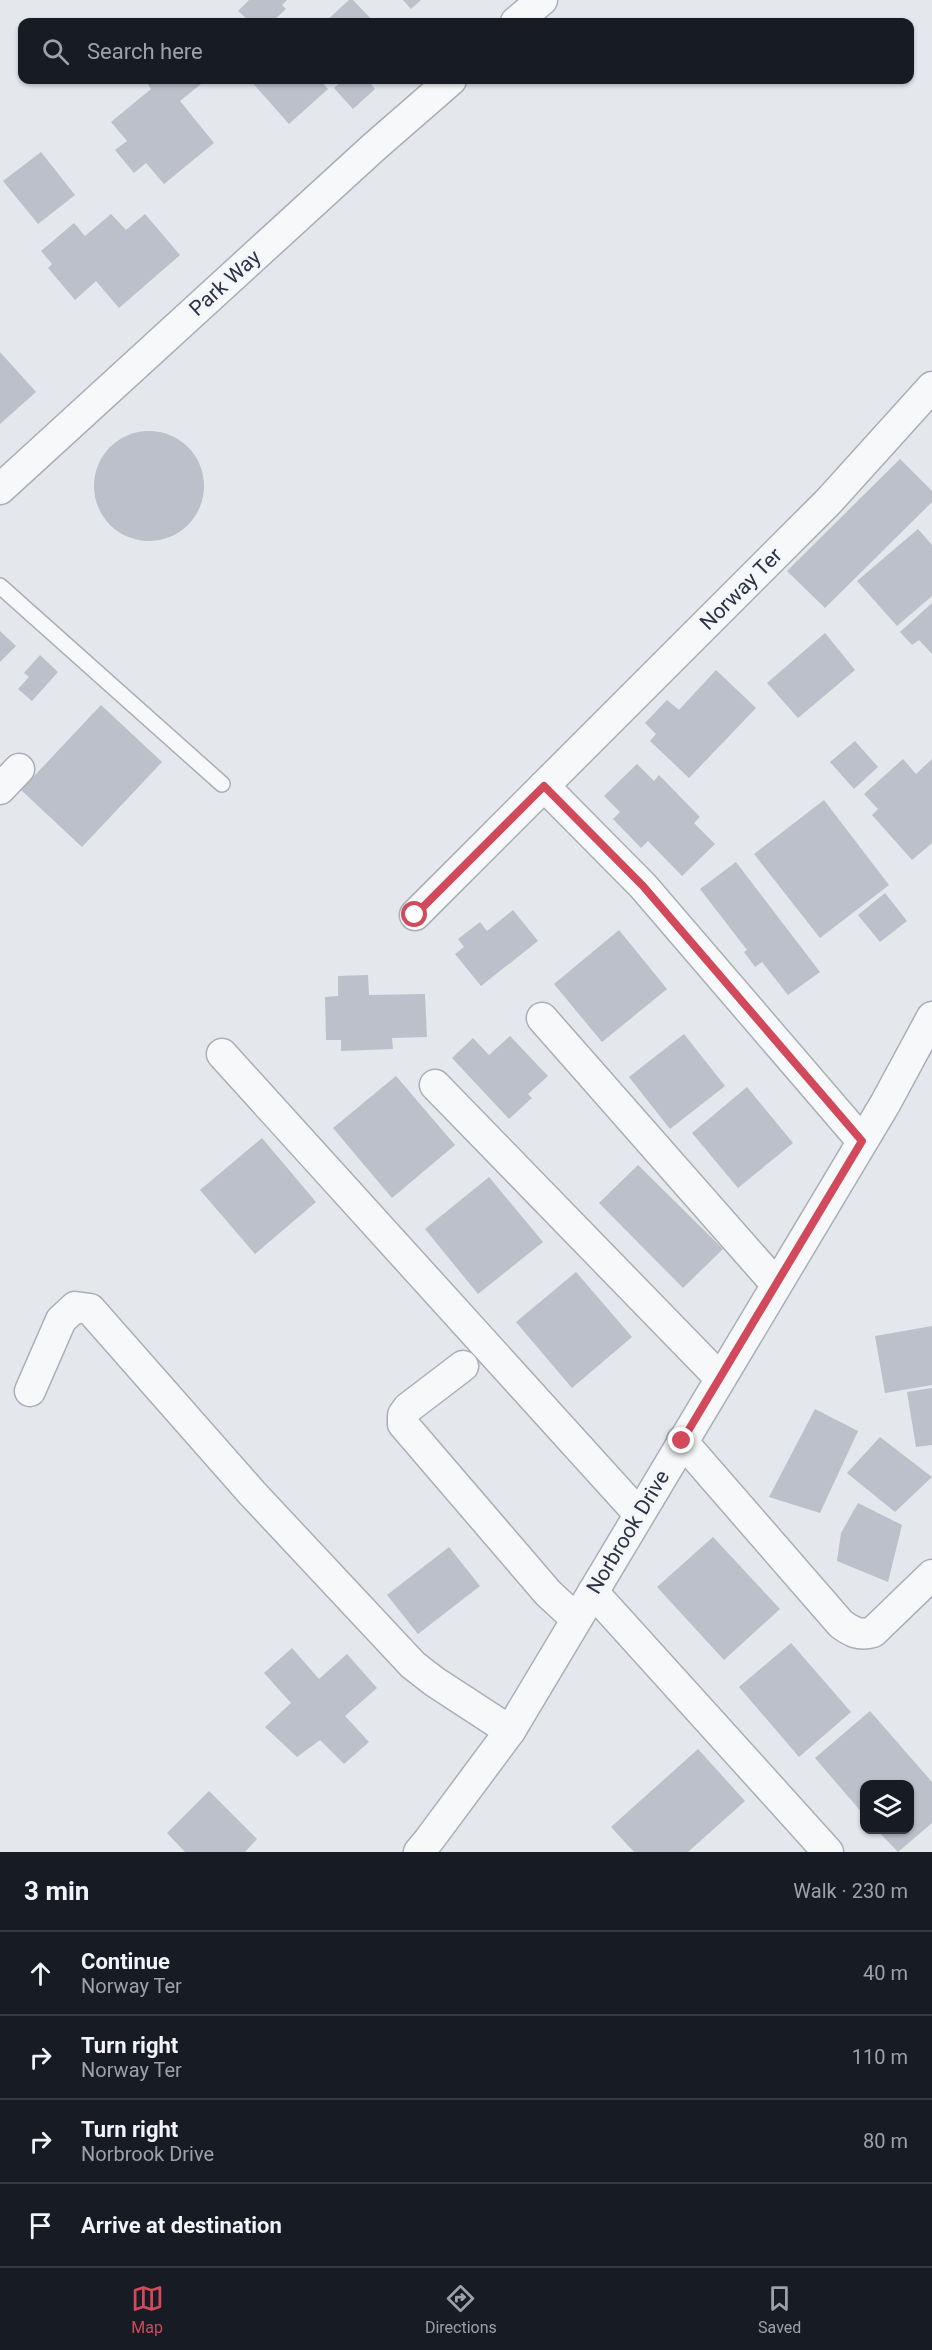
<!DOCTYPE html>
<html lang="en">
<head>
<meta charset="utf-8">
<style>
  :root { --surface:#171b24; --page:#20242c; --text:#f1f3f6; --muted:#9ea1a6; --line:#363941; --accent:#d1495b }
  body { margin:0; font-family:Roboto,sans-serif; background:var(--page); color:var(--text) }
  .controls { position:absolute; right:18px; bottom:18px; display:grid; overflow:hidden; border-radius:12px; box-shadow:0 2px 4px #0004 }
  .controls button { width:54px; height:54px; display:grid; place-items:center; padding:0; border:0; border-bottom:2px solid var(--line); background:var(--surface); color:var(--text); font:30px sans-serif }
  .stop { position:absolute; width:18px; height:18px; margin:-14px; border:4px solid #d1495b; border-radius:50%; background:#fff }
  .stop.end { background:#d1495b; border-color:#fff; box-shadow:0 2px 6px #0008 }
  .list { margin:0; padding:0; list-style:none }
  h2 { display:flex; justify-content:space-between; align-items:center; height:78px; margin:0; padding:0 24px; font-size:26px }
  h2 small { font-size:20px; font-weight:400; color:var(--muted) }
  .list li { display:grid; grid-template-columns:39px 1fr auto; gap:18px; align-items:center; box-sizing:border-box; height:84px; padding:0 24px; border-top:2px solid var(--line) }
  .list b { display:block; font-size:22px; white-space:nowrap }
  .list p { margin:0; font-size:20px; white-space:nowrap; color:var(--muted) }
  .list em { font-size:20px; font-style:normal; color:var(--muted) }
  .icon { flex:none; width:33px; height:33px; fill:none; stroke:currentColor; stroke-width:2; stroke-linecap:round; stroke-linejoin:round }
  .map { position:relative; flex:none; width:932px; height:1852px; overflow:hidden }
  .search { position:absolute; background:var(--surface); box-shadow:0 2px 4px #0004; left:18px; right:18px; top:18px; height:66px; display:flex; align-items:center; gap:15px; box-sizing:border-box; padding:0 21px; border-radius:12px; color:var(--muted); font-size:22px }
  .sheet { height:414px; background:var(--surface) }
  nav { display:flex; justify-content:space-around; align-items:center; box-sizing:border-box; height:84px; border-top:2px solid var(--line); background:var(--surface); font-size:16px; color:var(--muted) }
  nav a { display:grid; justify-items:center; gap:3px }
  nav .on { color:var(--accent) }
  .map>svg:first-child { display:block }
</style>
</head>
<body>
<div class="map">
<svg width="932" height="1852" viewBox="0 0 932 1852">
  <rect width="100%" height="100%" fill="#e4e7ec"/>
  <g fill="#bbc0ca">
    <polygon points="249,0 287,0 282,5 286,9 272,22 250,22 238,11"/>
    <polygon points="349,0 353,0 374,22 325,22"/>
    <polygon points="403,0 421,0 411,9"/>
    <polygon points="151,80 206,80 180,101 214,143 164,184 146,163 134,173 115,150 127,141 111,122 151,89 147,83"/>
    <polygon points="250,80 320,80 328,89 289,124"/>
    <polygon points="343,80 367,80 375,89 353,109 334,88"/>
    <polygon points="41,152 75,195 38,224 3,181"/>
    <polygon points="111,214 126,230 145,214 180,255 119,308 96,281 75,300 48,268 52,264 41,251 74,223 85,236"/>
    <polygon points="0,352 36,392 0,424"/>
    <circle cx="149" cy="486" r="55"/>
    <polygon points="900,459 932,491 932,502 825,608 787,571"/>
    <polygon points="918,529 932,545 932,596 897,626 857,581"/>
    <polygon points="932,603 932,654 919,640 912,645 900,632"/>
    <polygon points="0,631 16,646 0,662"/>
    <polygon points="825,633 855,670 798,718 767,683"/>
    <polygon points="40,655 58,672 32,701 18,689 29,677 24,673"/>
    <polygon points="716,670 756,708 689,778 650,741 656,734 645,723 667,700 679,710"/>
    <polygon points="101,705 162,762 82,847 21,790"/>
    <polygon points="855,741 878,767 854,789 830,762"/>
    <polygon points="903,759 916,774 932,759 932,843 912,860 872,815 878,809 864,794"/>
    <polygon points="637,764 654,781 659,775 700,817 694,823 715,844 682,876 648,841 641,848 613,819 620,812 604,796"/>
    <polygon points="824,800 889,885 820,938 754,854"/>
    <polygon points="736,862 820,972 788,995 762,962 755,967 744,952 747,950 700,889"/>
    <polygon points="885,893 907,921 880,942 858,915"/>
    <polygon points="513,910 538,941 481,986 455,954 464,947 458,939 480,922 487,931"/>
    <polygon points="619,930 667,989 602,1042 554,984"/>
    <polygon points="368,975 369,995 425,994 427,1037 392,1038 393,1049 341,1051 341,1040 326,1040 325,997 338,996 338,976"/>
    <polygon points="684,1034 725,1086 670,1129 629,1077"/>
    <polygon points="510,1036 548,1076 528,1094 532,1098 509,1119 452,1058 473,1038 489,1055"/>
    <polygon points="396,1076 455,1145 392,1198 333,1128"/>
    <polygon points="747,1087 793,1143 738,1188 692,1133"/>
    <polygon points="262,1138 316,1202 255,1254 200,1190"/>
    <polygon points="638,1165 723,1249 683,1288 599,1203"/>
    <polygon points="489,1177 543,1242 478,1294 425,1229"/>
    <polygon points="576,1272 632,1337 572,1388 516,1322"/>
    <polygon points="932,1326 932,1385 885,1393 875,1336"/>
    <polygon points="932,1388 932,1445 916,1447 907,1392"/>
    <polygon points="815,1409 858,1431 820,1513 769,1497"/>
    <polygon points="880,1437 932,1477 895,1512 847,1473"/>
    <polygon points="858,1503 902,1525 888,1582 837,1561 841,1533"/>
    <polygon points="713,1537 780,1609 724,1660 657,1587"/>
    <polygon points="449,1547 480,1586 418,1634 387,1595"/>
    <polygon points="791,1643 851,1712 799,1757 739,1687"/>
    <polygon points="292,1648 319,1679 347,1654 377,1688 345,1716 369,1742 344,1764 320,1740 297,1757 265,1727 291,1703 264,1673"/>
    <polygon points="870,1711 932,1782 932,1823 898,1852 877,1830 910,1830 910,1784 864,1784 864,1815 815,1758"/>
    <polygon points="698,1749 745,1801 688,1852 634,1852 611,1827"/>
    <polygon points="209,1791 257,1839 245,1852 185,1852 167,1833"/>
  </g>
  <g fill="none" stroke-linecap="round" stroke-linejoin="round">
    <g stroke="#a9aeb7" stroke-width="18">
      <polyline id="service" points="0,586 222,784"/>
    </g>
    <g stroke="#a9aeb7" stroke-width="33">
      <g id="minor">
        <polyline points="516,22 542,0"/>
        <polyline points="0,489 374,147 451,80"/>
        <polyline points="544,786 643,886 862,1141"/>
        <polyline points="0,789 19,769"/>
        <polyline points="415,915 828,502 932,387"/>
        <polyline points="542,1018 776,1284"/>
        <polyline points="222,1054 639,1514"/>
        <polyline points="435,1085 720,1378"/>
        <polyline points="463,1366 408,1408 403,1415 403,1424 548,1593 576,1619"/>
        <polyline points="30,1391 61,1320 75,1307 90,1309 252,1493 413,1665 435,1682 510,1731"/>
        <path d="M682 1441 841 1624C852 1632 859 1636 873 1632L932 1575"/>
        <polyline points="593,1592 828,1852"/>
        <polyline points="419,1852 429,1840 510,1731 885,1104 932,1017"/>
      </g>
    </g>
    <use href="#service" stroke="#f7f8fa" stroke-width="15"/>
    <use href="#minor" stroke="#f7f8fa" stroke-width="30"/>
  </g>
  <g fill="none" stroke-linecap="round" stroke-linejoin="round">
    <polyline stroke="#d1495b" stroke-width="8" points="415,915 544,786 643,886 862,1141 682,1441"/>
  </g>
  <g text-anchor="middle" dominant-baseline="central" stroke-width="6" stroke-linejoin="round" paint-order="stroke">
    <g font-size="21" fill="#2b3445" stroke="#f4f6f9">
      <text transform="translate(225 283) rotate(-42)">Park Way</text>
      <text transform="translate(741 589) rotate(-45)">Norway Ter</text>
      <text transform="translate(628 1532) rotate(-59)">Norbrook Drive</text>
    </g>
  </g>
</svg>
<div class="controls">
<button><svg class="icon" aria-label="layers" viewBox="0 0 24 24"><path d="M12 4l9 5-9 5-9-5zM3 14l9 5 9-5"/></svg></button>
</div>
<div class="stop" style="left:415px;top:915px"></div>
<div class="stop end" style="left:682px;top:1441px"></div>
<div class="search"><svg class="icon" aria-label="search" viewBox="0 0 24 24"><circle cx="10" cy="10" r="6"/><path d="M15 15l6 6"/></svg>Search here</div>
</div>
<section class="sheet">
<h2>3 min<small>Walk · 230 m</small></h2>
<ul class="list">
<li><svg class="icon" aria-label="ahead" viewBox="0 0 24 24"><path d="M12 20V5M6 11l6-6 6 6"/></svg><div><b>Continue</b><p>Norway Ter</p></div><em>40 m</em></li>
<li><svg class="icon" aria-label="right" viewBox="0 0 24 24"><path d="M7 20v-9h11M14 6l5 5-5 5"/></svg><div><b>Turn right</b><p>Norway Ter</p></div><em>110 m</em></li>
<li><svg class="icon" aria-label="right" viewBox="0 0 24 24"><path d="M7 20v-9h11M14 6l5 5-5 5"/></svg><div><b>Turn right</b><p>Norbrook Drive</p></div><em>80 m</em></li>
<li><svg class="icon" aria-label="arrive" viewBox="0 0 24 24"><path d="M6 21V4h12l-3 4 3 4H6"/></svg><div><b>Arrive at destination</b></div></li>
</ul>
</section>
<nav>
<a class="on"><svg class="icon" aria-label="map" viewBox="0 0 24 24"><path d="M3 6l6-2 6 2 6-2v14l-6 2-6-2-6 2zM9 4v14M15 6v14"/></svg>Map</a>
<a><svg class="icon" aria-label="directions" viewBox="0 0 24 24"><path d="M12 3l9 9-9 9-9-9zM9 14v-3h6M13 9l2 2-2 2"/></svg>Directions</a>
<a><svg class="icon" aria-label="saved" viewBox="0 0 24 24"><path d="M7 4h10v16l-5-4-5 4z"/></svg>Saved</a>
</nav>
</body>
</html>
